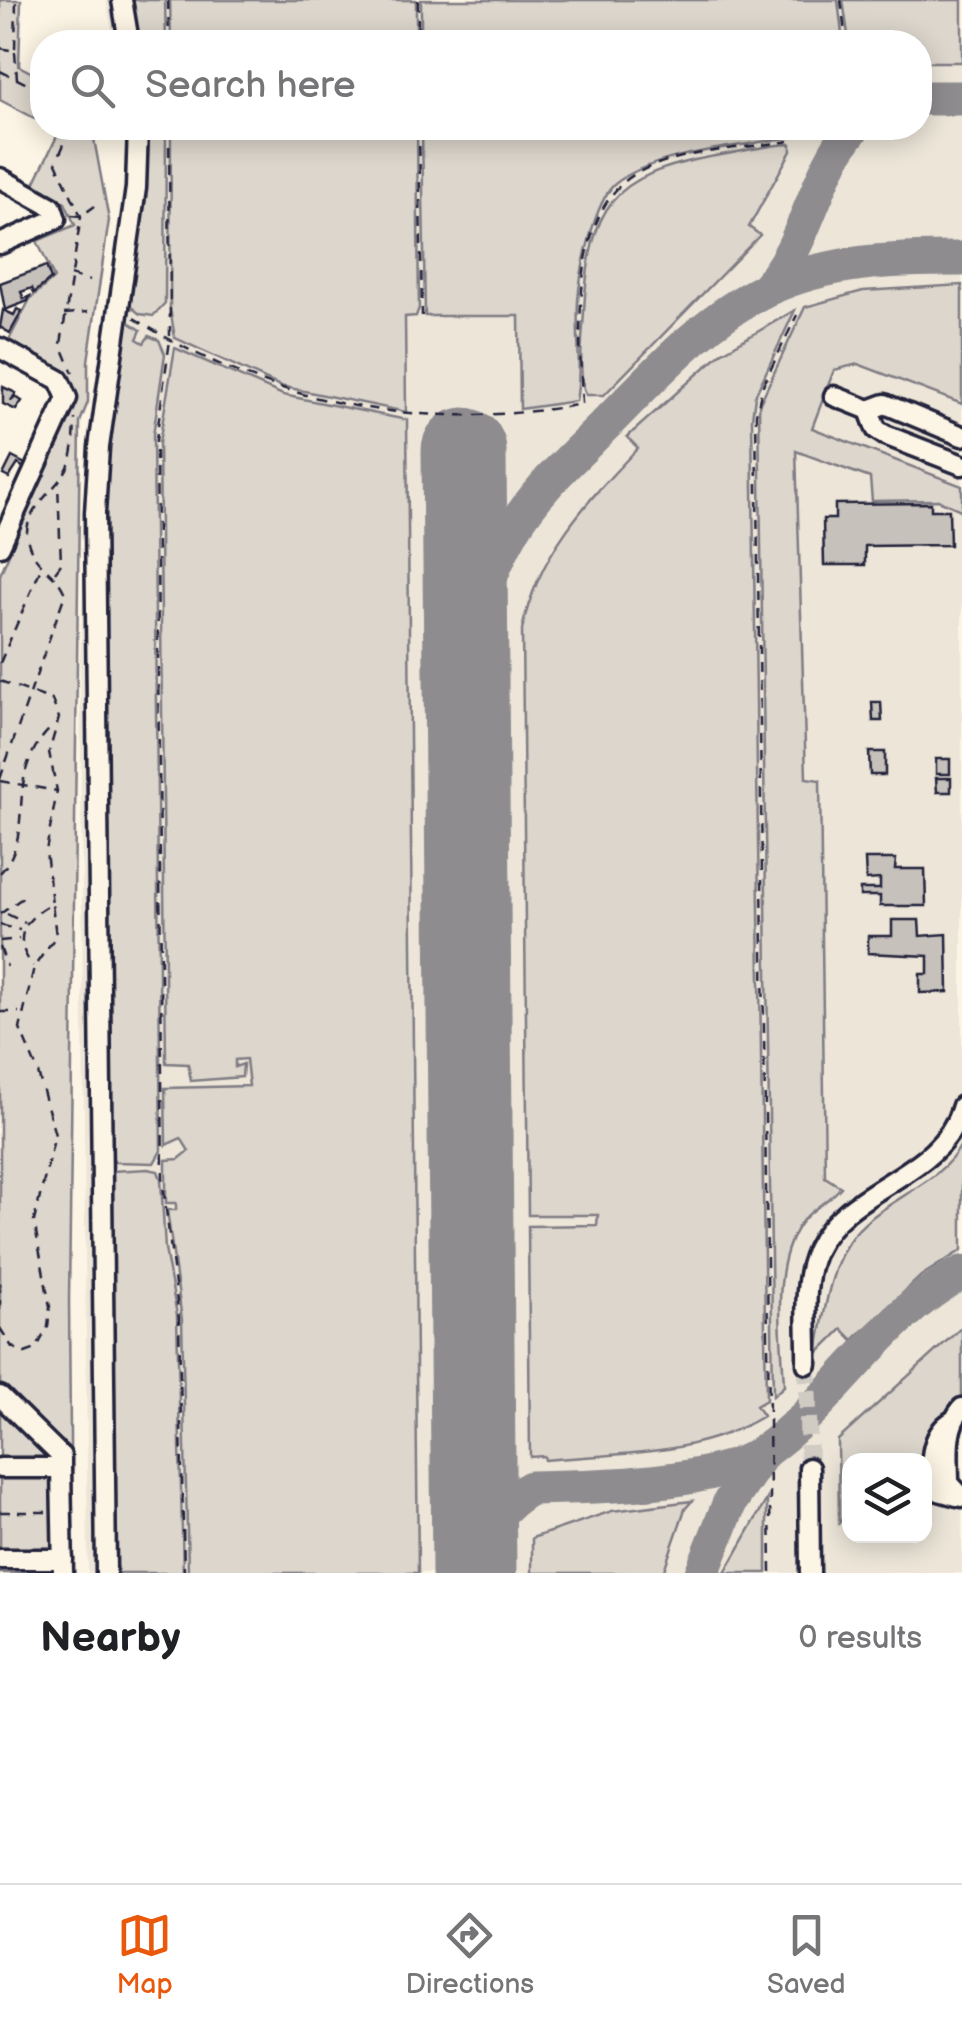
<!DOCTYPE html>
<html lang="en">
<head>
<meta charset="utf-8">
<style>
  :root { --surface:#fff; --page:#f2f2f2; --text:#202124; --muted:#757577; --line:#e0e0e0; --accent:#ea580c }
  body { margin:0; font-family:"Balsamiq Sans",sans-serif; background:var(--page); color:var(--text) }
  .controls { position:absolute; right:30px; bottom:30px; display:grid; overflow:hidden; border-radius:20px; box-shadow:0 5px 25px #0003 }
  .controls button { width:90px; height:90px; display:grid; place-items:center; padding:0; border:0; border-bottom:2px solid var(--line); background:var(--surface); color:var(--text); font:50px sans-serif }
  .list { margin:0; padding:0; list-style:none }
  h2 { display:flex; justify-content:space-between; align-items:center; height:130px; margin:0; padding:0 40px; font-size:42px }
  h2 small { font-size:32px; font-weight:400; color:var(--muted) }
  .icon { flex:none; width:55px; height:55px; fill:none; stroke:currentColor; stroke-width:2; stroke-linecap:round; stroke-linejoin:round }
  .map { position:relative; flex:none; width:962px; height:1573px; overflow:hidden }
  .search { position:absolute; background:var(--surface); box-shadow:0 5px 25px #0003; left:30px; right:30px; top:30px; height:110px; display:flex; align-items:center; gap:25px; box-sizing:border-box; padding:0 35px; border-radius:40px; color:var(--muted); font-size:38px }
  .sheet { height:310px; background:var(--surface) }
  nav { display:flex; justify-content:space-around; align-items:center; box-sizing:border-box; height:140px; border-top:2px solid var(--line); background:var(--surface); font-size:28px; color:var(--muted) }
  nav a { display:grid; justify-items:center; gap:5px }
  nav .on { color:var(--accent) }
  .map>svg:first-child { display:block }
</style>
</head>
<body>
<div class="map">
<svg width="962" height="1573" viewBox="0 0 962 1573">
  <rect width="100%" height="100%" fill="#fcf5e5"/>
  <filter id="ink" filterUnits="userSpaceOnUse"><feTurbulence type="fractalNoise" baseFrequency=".01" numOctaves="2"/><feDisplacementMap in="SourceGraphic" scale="20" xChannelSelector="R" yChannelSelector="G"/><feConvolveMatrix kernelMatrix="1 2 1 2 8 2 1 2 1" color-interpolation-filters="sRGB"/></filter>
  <g filter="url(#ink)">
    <path fill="#ece5d8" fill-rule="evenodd" d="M106 0H962V1573H88L80 663 89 454 121 220 126 128H920V42H114ZM850 1460H924V1536H850Z"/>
    <g fill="#dcd6cc" stroke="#7f7c84" stroke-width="2.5">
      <polygon points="0,0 21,0 19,66 42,78 42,122 0,100"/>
      <polygon points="129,0 165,0 166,42 135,42"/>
      <polygon points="170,0 416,0 416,42 171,42"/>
      <polygon points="421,0 838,0 843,42 421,42"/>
      <polygon points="843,0 962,0 962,62 920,62 920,42 849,42"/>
      <polygon points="53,128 92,128 109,220 88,361 88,402 80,422 69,1299 71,1573 0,1573 0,575 76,397 68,374 9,340 30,299 54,278 37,241 75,225 65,203 33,186 59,132"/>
      <polygon points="143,128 166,128 165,303 153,316 140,314 125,302"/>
      <polygon points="171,128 417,128 419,308 416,316 405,317 406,412 280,386 175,338 170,309"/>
      <path d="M422 128H804L792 137C744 146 653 152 615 184 594 202 580 273 578 301 576 333 582 368 576 401L520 409 519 316H425Z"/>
      <path d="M791 144V151L749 227 760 235 604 395H586C577 372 583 335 584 311 590 205 611 175 715 156 740 152 766 145 791 144Z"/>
      <path d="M962 285V404L858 364 834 370 812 428 962 486V548L961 510 938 500 872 501 870 478 796 451 806 778 820 780 825 1177 841 1187C830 1201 810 1209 800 1224 770 1268 782 1335 784 1386L773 1396 759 405 805 307 863 291Z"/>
      <path d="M795 310 755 396 752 418 766 1400 756 1406 763 1416C698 1456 619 1453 545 1460L544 1456 530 1457 528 1226 597 1225 598 1215H528L522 630C537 555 586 502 638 448L627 437 721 353Z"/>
      <polygon points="121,317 141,330 137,339 144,343 149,336 159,340 165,354 153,435 161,1151 154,1163 115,1162 109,1151 100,515"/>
      <polygon points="175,348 283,395 407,420 418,1573 188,1573 182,1320 167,1210 176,1210 176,1203 166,1203 166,1160 179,1159 189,1151 181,1138 166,1145 165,1088 249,1086 246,1059 235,1060 235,1067 243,1064 242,1077 191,1081 188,1064 166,1063 159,443"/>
      <path d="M962 1143V1250L921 1276 853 1340 842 1329 816 1355C824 1319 828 1272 849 1241 876 1201 940 1187 962 1143Z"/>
      <polygon points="148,1169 158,1171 161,1179 165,1249 177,1315 183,1573 111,1573 108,1176 111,1171"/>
      <polygon points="962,1327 962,1403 931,1431 926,1469 924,1460 850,1460 849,1511 839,1523 838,1440"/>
      <polygon points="767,1499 767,1573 725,1573"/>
      <polygon points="692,1501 685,1509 663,1573 532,1573 532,1538 612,1511"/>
    </g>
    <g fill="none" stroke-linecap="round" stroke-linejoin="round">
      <g stroke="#8f8c90" stroke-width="35">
        <polyline points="920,98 962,98"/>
        <path d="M766 289C808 243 813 176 853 128"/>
        <path d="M466 689C473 633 484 578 513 529 537 489 572 458 604 426 654 376 702 320 767 289 829 260 895 259 962 259"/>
        <path d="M477 1573C479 1535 497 1507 531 1488 589 1487 717 1485 763 1452 835 1402 882 1314 962 1273"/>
        <polyline points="702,1573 730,1502 762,1454"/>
      </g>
      <polyline stroke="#8f8c90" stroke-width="85" points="464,450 474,1573"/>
    </g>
    <g fill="#c6c1bb" stroke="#22223b" stroke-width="2.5">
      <polygon points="46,266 51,279 34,293 32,288 21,292 24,299 30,296 28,301 5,310 0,283"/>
      <polygon points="17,309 22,311 10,333 0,327 3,310 14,315"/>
      <polygon points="3,387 16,393 11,401 16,397 22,401 16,410 3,404"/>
      <polygon points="12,457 29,466 27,470 18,464 9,478 3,475"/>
      <polygon points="931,503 931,510 949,510 950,545 865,546 865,565 824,565 823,519 835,519 835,504"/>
      <polygon points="872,702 881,702 882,721 873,721"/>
      <polygon points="869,752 885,752 885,775 870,775"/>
      <rect x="936" y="759" width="14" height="15"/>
      <polygon points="936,778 951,778 951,792 937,792"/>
      <polygon points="865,859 896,859 895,869 925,869 926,906 880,906 880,896 860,896 860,889 880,889 880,879 866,880"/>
      <polygon points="892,920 919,920 920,936 947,934 948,992 920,993 920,974 928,974 928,956 868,953 868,936 892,936"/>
    </g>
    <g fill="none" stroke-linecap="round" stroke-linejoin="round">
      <polyline stroke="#d0cbc3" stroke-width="18" stroke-dasharray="18 9" stroke-linecap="butt" points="807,1364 809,1468"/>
      <g stroke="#22223b" stroke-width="25">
        <g id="minor">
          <polyline points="122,0 129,42"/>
          <polyline points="0,178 52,207 56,219 0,244"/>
          <polyline points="0,348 59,380 67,398 0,546"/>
          <polyline points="834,396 869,410"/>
          <polyline points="962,436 885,404 869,410 876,429 885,435 962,465"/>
          <path d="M807 1364C808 1327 801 1283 817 1249 847 1185 942 1178 962 1106"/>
          <polyline points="0,1396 61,1456 61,1468"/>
          <path d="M962 1408C944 1429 949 1457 949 1483L962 1497"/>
          <path d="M954 1420C930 1432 926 1469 939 1491L957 1496"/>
          <polyline points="0,1468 61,1468 63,1573"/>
          <polyline points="809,1468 810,1573"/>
          <polyline points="0,1559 63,1559"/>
          <polyline points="106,1573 95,513 99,447 136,188 138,128"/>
        </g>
      </g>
      <g stroke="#22223b" stroke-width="2.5" stroke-dasharray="10 8" stroke-linecap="butt">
        <polyline points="168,0 169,42"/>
        <polyline points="418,0 418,42"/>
        <polyline points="841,0 846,42"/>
        <polyline points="0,48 15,51 16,0"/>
        <polyline points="15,52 17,79"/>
        <polyline points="0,71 42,91"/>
        <polyline points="71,128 56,163 81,216 61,344 73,373"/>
        <polyline points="169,128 170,340 156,440 163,1184 179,1319 184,1573"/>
        <polyline points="419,128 422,316"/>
        <polyline points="71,215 81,216 95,206"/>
        <polyline points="70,275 90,281"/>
        <polyline points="64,314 88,312"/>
        <path d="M134 318C271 406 422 433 582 404 580 338 569 210 637 173 680 150 742 149 789 141"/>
        <polyline points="55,572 61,564 58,483"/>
        <polyline points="0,663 42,566"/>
        <path d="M0 681 52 700 59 718 49 752 57 791 46 851 52 904C24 918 11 939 33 966"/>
        <path d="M0 779 65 594C58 574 39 568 31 550 14 514 55 494 68 467 75 452 74 435 75 419"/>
        <polyline points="0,781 57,791"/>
        <path d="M0 873C39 831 0 774 54 725"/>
        <polyline points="0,914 28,894"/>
        <polyline points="7,914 25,923"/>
        <polyline points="0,925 20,930"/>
        <polyline points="0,941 19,939"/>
        <polyline points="0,947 7,967"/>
        <polyline points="0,1012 19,1012"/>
        <polyline points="0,1282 0,1311"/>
        <polyline points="0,1328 12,1347 25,1353 36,1349 48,1327 50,1307 34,1221 55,1135 37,1069 20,1029 34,967 56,936 52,904"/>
        <polyline points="0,1512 48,1512"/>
        <polyline points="771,1573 756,414 763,385 797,315"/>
      </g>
      <use href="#minor" stroke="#fcf5e5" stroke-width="18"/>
    </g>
  </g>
</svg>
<div class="controls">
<button><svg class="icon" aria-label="layers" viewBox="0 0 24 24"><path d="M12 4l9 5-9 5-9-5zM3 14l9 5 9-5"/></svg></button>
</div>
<div class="search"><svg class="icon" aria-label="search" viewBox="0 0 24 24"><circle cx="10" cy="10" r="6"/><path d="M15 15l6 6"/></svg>Search here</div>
</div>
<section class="sheet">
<h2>Nearby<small>0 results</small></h2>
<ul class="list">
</ul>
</section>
<nav>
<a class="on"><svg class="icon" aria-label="map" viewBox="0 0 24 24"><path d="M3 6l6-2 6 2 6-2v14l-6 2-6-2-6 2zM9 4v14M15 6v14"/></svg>Map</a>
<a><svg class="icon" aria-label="directions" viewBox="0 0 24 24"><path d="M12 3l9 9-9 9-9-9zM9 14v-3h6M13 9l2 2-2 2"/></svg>Directions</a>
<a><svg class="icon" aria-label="saved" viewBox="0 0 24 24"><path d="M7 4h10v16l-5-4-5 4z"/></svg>Saved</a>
</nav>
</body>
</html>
